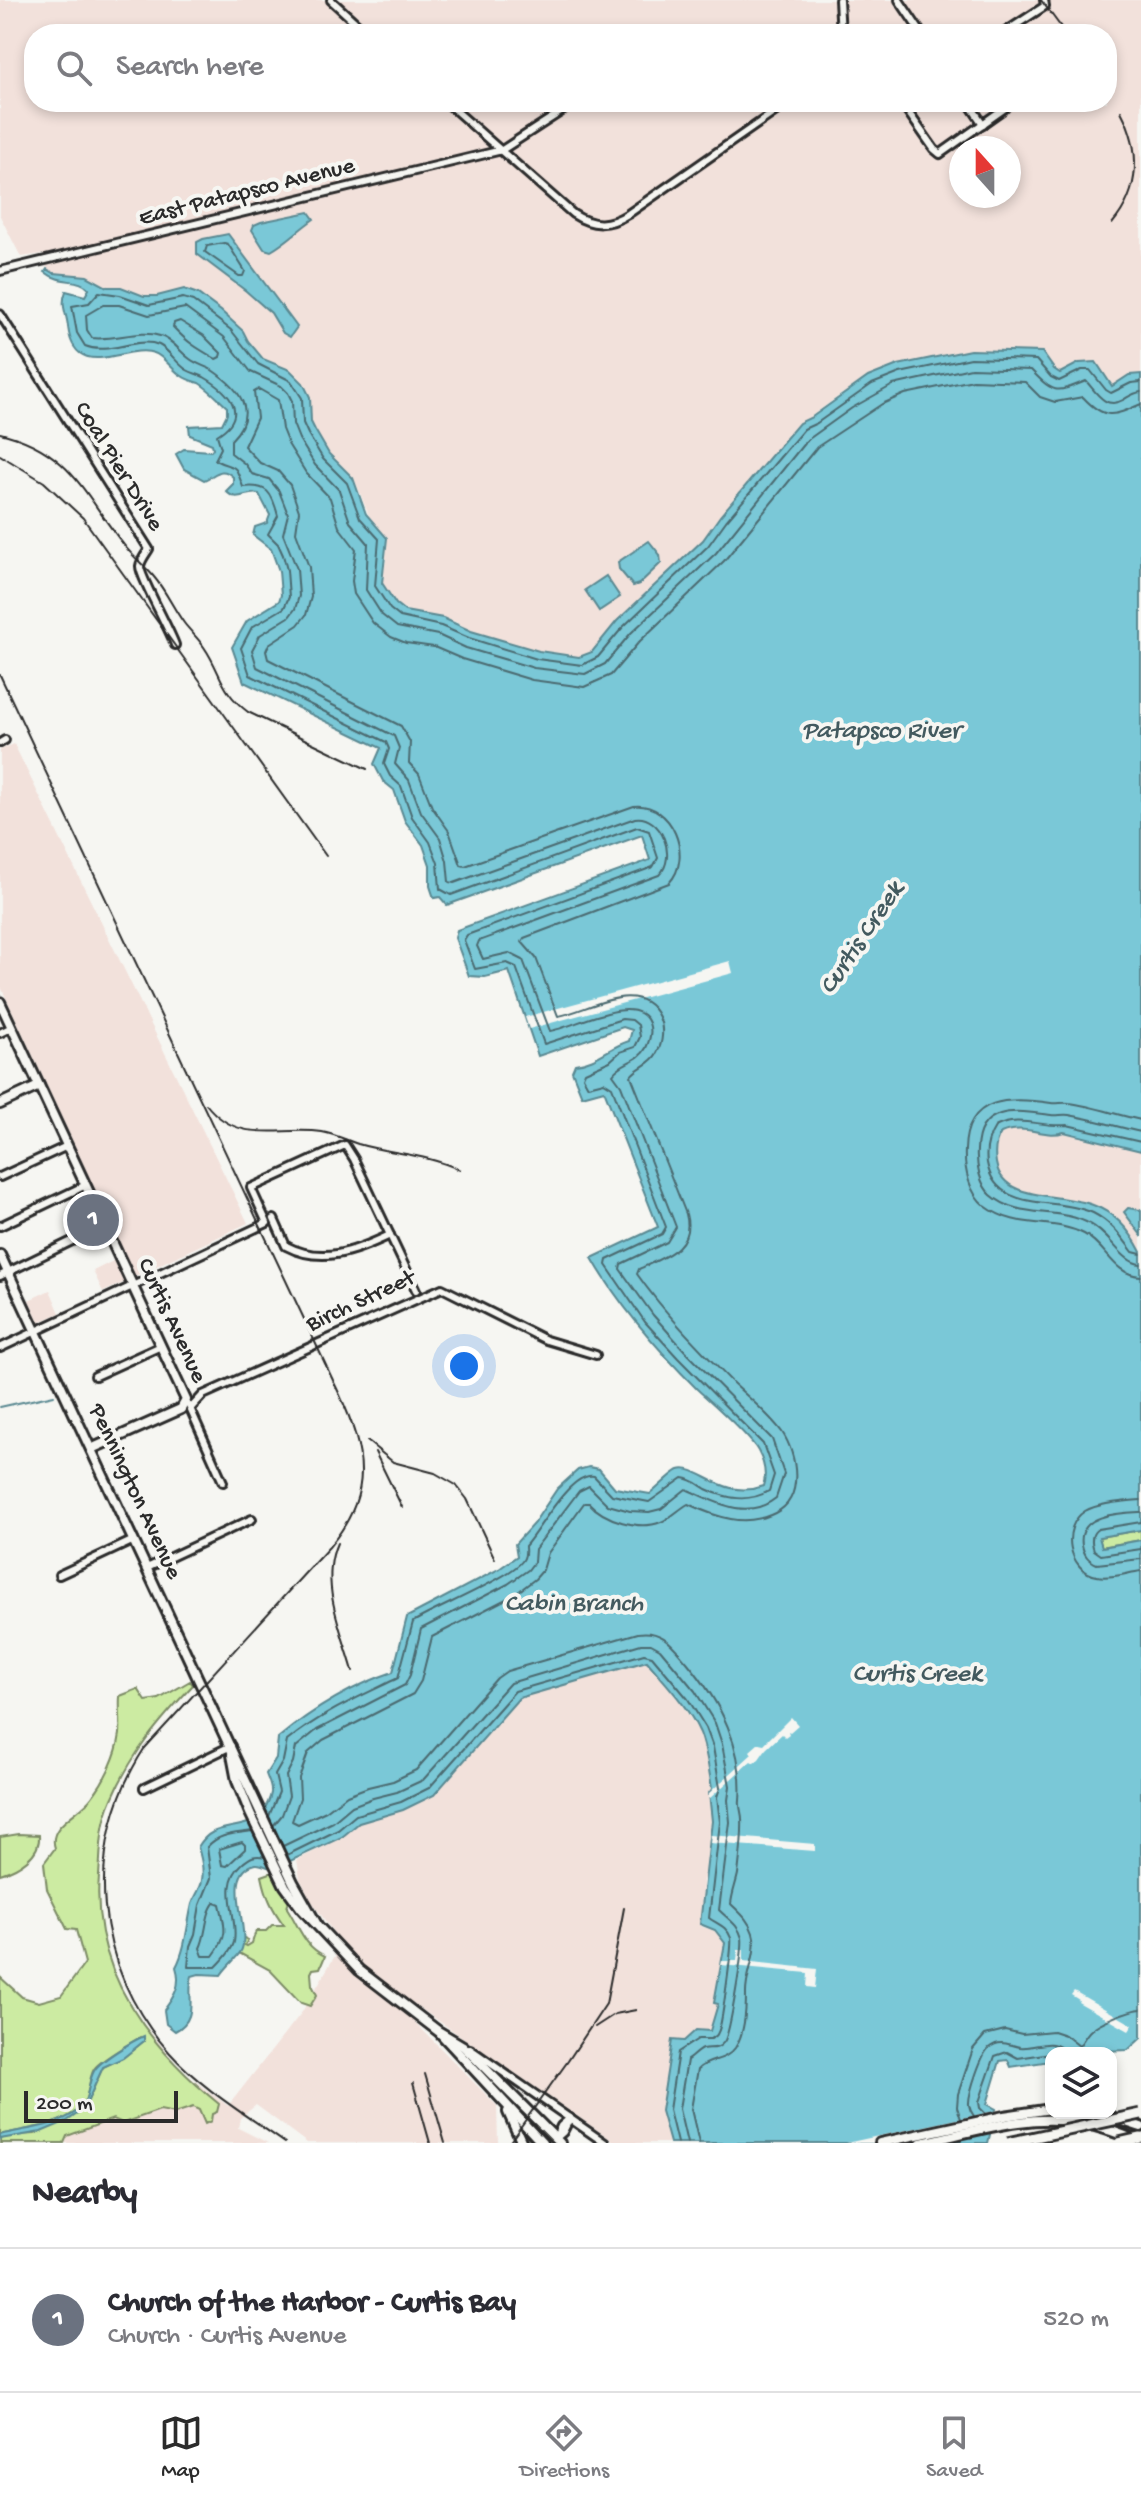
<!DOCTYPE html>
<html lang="en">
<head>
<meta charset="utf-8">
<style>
  :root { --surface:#fff; --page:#f2f2f3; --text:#2b2b33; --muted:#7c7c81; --line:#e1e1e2; --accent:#2b2b2b }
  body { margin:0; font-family:"Gochi Hand",sans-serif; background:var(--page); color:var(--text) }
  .controls { position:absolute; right:24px; bottom:24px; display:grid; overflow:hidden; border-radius:16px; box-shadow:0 4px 12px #0003 }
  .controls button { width:72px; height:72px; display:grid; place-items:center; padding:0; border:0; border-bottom:2px solid var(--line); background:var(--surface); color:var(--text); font:40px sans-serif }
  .compass { position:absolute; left:949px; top:136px; width:72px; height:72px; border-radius:50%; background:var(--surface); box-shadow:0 4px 12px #0003; rotate:339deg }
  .scale { position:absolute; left:24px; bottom:20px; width:154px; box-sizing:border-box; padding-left:8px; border:4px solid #2b2b2b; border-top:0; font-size:22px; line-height:28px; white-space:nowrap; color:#2b2b2b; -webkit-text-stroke:6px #f6f6f2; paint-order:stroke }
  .you { position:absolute; left:464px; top:1366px; width:28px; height:28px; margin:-20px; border:6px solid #fff; border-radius:50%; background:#1a73e8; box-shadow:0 0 0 12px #1a73e833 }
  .badge { display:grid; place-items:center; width:52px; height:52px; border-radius:50%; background:var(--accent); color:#fff; font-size:26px; font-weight:700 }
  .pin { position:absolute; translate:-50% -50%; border:4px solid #fff; box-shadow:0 2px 8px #0006 }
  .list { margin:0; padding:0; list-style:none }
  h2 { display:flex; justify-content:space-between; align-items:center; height:104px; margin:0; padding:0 32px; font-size:34px }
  h2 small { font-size:26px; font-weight:400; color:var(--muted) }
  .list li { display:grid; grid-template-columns:52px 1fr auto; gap:24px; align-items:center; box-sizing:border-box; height:144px; padding:0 32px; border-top:2px solid var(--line) }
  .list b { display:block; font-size:30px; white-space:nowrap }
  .list p { margin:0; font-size:26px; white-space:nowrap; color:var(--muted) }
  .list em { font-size:26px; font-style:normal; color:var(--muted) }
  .icon { flex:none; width:44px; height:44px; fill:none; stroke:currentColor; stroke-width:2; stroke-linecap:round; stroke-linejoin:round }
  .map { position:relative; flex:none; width:1141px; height:2143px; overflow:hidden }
  .search { position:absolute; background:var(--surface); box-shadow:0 4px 12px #0003; left:24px; right:24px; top:24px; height:88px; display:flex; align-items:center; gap:20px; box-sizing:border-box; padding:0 28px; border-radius:32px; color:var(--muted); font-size:30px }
  .sheet { height:248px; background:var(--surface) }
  nav { display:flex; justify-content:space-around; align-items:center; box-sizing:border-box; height:112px; border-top:2px solid var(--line); background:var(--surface); font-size:22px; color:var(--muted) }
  nav a { display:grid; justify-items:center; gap:4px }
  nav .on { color:var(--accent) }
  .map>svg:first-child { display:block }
</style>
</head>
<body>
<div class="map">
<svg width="1141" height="2143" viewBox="0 0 1141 2143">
  <rect width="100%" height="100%" fill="#f6f6f2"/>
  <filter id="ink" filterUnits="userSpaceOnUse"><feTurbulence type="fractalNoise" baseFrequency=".0125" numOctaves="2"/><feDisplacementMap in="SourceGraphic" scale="16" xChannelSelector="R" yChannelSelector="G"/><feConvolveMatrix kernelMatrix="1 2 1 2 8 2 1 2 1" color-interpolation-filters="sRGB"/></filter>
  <g filter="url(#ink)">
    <g fill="#f2e1db" fill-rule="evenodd">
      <path d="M0 0H1141V374L1129 375 1112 386 1096 362 1079 363 1060 373 1054 369 1042 352 924 361 886 369 842 394 792 430 703 540 618 621 592 652 579 657 539 651 471 631 456 622 412 613 396 604 382 584 386 559 358 488 353 478 329 454 315 430 311 422 310 397 297 375 263 359 236 324 190 291 184 289 157 296H144L121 287H107L87 276 54 273 47 269 43 254 21 257 0 216ZM34 34H1107V102H34ZM961 148H1009V196H961Z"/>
      <polygon points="14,744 248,1223 135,1276 0,985 0,750"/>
      <polygon points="1030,1129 1053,1134 1064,1132 1141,1151 1141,1252 1134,1239 1020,1192 1003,1182 995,1160 996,1140 1001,1133 1008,1130"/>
      <polygon points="115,1260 125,1282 103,1292 93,1271"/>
      <polygon points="50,1290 60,1313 39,1322 29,1300"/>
      <polygon points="647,1661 681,1703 699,1732 705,1749 712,1790 709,1793 712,1821 708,1870 703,1880 702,1927 715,1930 725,1943 714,2002 718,2004 710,2032 684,2041 673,2040 661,2111 670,2143 616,2143 372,1975 336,1936 312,1902 300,1879 297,1860 342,1837 359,1823 378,1815 403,1810 519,1698"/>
      <polygon points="336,1954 353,1972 405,2012 497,2106 498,2143 307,2143 256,2105 240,2118 238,2128 268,2143 0,2143 0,2129 138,2032 140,2020 183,2072 228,2106 302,2012"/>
    </g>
    <g fill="#cceba2" stroke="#7c8b66" stroke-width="2">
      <polygon points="1141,1530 1141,1540 1101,1547 1099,1537"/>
      <path d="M190 1681 193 1685C160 1720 131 1754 112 1799 100 1826 101 1847 99 1876 91 1972 149 2047 219 2104L217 2112 212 2114 211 2121 205 2124 199 2110 193 2107 175 2113 160 2110 123 2123 113 2119 67 2136 64 2143H0V2139L15 2135 35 2134 84 2109 103 2067 123 2058 144 2041 140 2037C128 2045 101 2059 94 2069 87 2082 90 2101 78 2110 55 2128 26 2128 0 2135V1977L22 1997 39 2002 61 1996 85 1963 76 1930 67 1929 47 1889 44 1863 55 1848C47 1825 80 1814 92 1797 105 1780 117 1756 120 1734 121 1722 119 1709 120 1696L138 1689 146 1701 159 1699Z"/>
      <path d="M19 1834 39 1835C41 1855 18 1869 0 1874V1837Z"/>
      <path d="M273 1872 289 1900 287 1908C299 1926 303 1946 325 1956L320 1968 313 1969 311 1973 312 1985 317 1995 310 2006 301 2003 270 1970 239 1953 242 1937 248 1940 245 1945 247 1946 252 1943 256 1931H266L272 1925H284C272 1909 266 1896 262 1876Z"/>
    </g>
    <g fill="#7ac8d7" stroke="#5a8992" stroke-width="2">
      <path d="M309 212 314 219C298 230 287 242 271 251L264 249 252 230 254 225 261 222Z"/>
      <polygon points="228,234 297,327 290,337 283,333 271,313 246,291 197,254 197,242 203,239"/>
      <path d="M47 269 54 273 87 276 107 287H121L144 296H157L184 289 198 294 221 311 243 331 248 341 263 359 290 370 303 383 310 397 311 422 315 430 329 454 353 478 366 514 387 538 382 583 396 604 405 611 443 618 471 631 539 651 579 657 592 652 617 621 703 540 720 516 799 423 812 417 868 377 898 365 970 350 1042 352 1054 369 1060 373 1079 363 1096 362 1112 386 1129 375 1141 374V1151L1064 1132C1045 1139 1026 1123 1001 1133 995 1142 994 1151 996 1163 1003 1203 1061 1192 1093 1205 1115 1213 1131 1232 1141 1252V1530L1099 1537 1102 1547 1141 1540V2038L1128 2050 1051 2053V2061L1011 2067 1008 2060 1000 2061 987 2104 996 2109 988 2143H670L661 2111 672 2040 684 2041 696 2030 710 2031 718 2004 714 2003 725 1943 715 1930 700 1924 712 1821 709 1793 712 1789C709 1771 707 1751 700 1733 688 1706 666 1684 647 1661L519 1698 434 1795 403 1810 359 1823 342 1837 273 1869C268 1868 261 1863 256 1864 220 1872 252 1930 241 1951 236 1959 226 1967 221 1975L199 1974 192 1976C186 1996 200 2018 175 2031L166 2024 164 2010C174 1997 182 1985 176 1967 186 1948 187 1925 192 1904 195 1895 201 1889 202 1880 204 1868 201 1858 198 1847 211 1825 227 1830 248 1823 259 1820 269 1804 271 1793 272 1787 268 1780 266 1774L276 1758 278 1738C312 1710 351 1686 393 1672L407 1617 499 1569 517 1556 515 1544 534 1523 557 1489 578 1470 589 1467 599 1469 615 1488 650 1494C657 1489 673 1472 679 1470 699 1464 723 1501 763 1486 767 1474 764 1462 758 1451 750 1436 711 1402 697 1389 657 1349 620 1307 592 1258L658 1227 604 1090 582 1096 572 1071 575 1064C597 1062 609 1047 629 1041L632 1030 623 1027 538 1056 509 971 485 977 469 976 455 938 457 930 650 860 642 835 447 905 440 897 434 898 430 886V865L423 845 405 821 394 790 383 781 374 764 381 748 244 682 232 647 247 621 279 601 281 595 279 571 271 549 253 535 255 527 267 523 270 515 259 494C247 490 237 504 226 491L233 484V477C221 465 215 476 204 480L184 469 176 454 184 449 211 451 213 448 212 444 190 435 189 426 222 424 227 414V407C218 399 209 389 199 383 193 381 187 380 182 376 172 370 164 356 154 353 126 343 75 384 68 327 67 313 60 306 66 291L85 296 89 289C79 277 61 285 45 272Z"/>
      <polygon points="649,541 660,555 661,563 639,584 633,586 619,569 618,562"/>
      <polygon points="606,576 620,597 599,611 585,590"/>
      <polygon points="1128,1208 1141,1210 1141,1235 1124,1212"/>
      <path d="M144 2036V2041L123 2058 103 2067 84 2109 67 2121 41 2132 0 2139V2135C26 2128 54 2128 77 2111 90 2102 87 2083 94 2071 98 2062 134 2040 144 2036Z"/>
    </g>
    <g fill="#f6f6f2">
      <polygon points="730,961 733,973 529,1029 525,1017"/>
      <polygon points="791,1717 798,1725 790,1732 788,1731 789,1734 785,1737 782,1734 766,1749 759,1759 754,1763 751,1761 709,1799 709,1793 752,1754 750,1751 759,1743 764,1744"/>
      <polygon points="711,1835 815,1844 815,1851 710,1843"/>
      <polygon points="738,1950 744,1950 744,1961 817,1969 815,1988 807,1987 808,1973 721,1965 722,1961 737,1961"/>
      <polygon points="1074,1991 1133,2025 1129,2031 1078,2002 1079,2000 1071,1995"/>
      <polygon points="999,2110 996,2129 933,2143 846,2143"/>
    </g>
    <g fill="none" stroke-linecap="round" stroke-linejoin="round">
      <g stroke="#4b6a70" stroke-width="2">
        <polygon points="224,243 228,244 245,271 243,276 239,276 205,252 207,246"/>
        <path d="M180 321 203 335 221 353 220 357 216 359C197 348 188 343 173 327L174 323Z"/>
        <path d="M1141 1120C1117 1115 1093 1106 1069 1103 1063 1102 1057 1104 1051 1103 1011 1097 966 1095 965 1150 964 1169 969 1193 985 1206 1018 1231 1051 1217 1084 1234 1107 1246 1113 1275 1141 1276"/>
        <path d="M1141 1132C1117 1127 1093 1119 1069 1115 1063 1114 1057 1116 1051 1115 1019 1111 978 1103 977 1150 976 1165 980 1185 991 1195 1019 1220 1059 1206 1090 1224 1111 1235 1122 1263 1141 1264"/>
        <path d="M1141 1142 1067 1125C1042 1128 1019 1114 995 1127 988 1138 985 1149 987 1163 996 1214 1057 1196 1093 1213 1111 1222 1122 1237 1133 1252L1141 1254"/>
        <path d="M1141 1500C1125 1501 1099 1503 1085 1511 1060 1527 1068 1571 1097 1576 1110 1579 1127 1573 1141 1571"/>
        <path d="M1141 1512C1120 1513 1077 1514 1082 1545 1084 1555 1088 1560 1097 1564L1141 1559"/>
        <path d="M1141 1522 1098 1529C1090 1534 1091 1542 1094 1550L1101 1555 1141 1549"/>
        <path d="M269 1816 279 1792 275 1775 283 1761 287 1741C321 1713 359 1697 398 1678L413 1622C433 1609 518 1575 524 1558 526 1554 525 1550 525 1546 541 1528 570 1472 594 1476L612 1495 649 1502 683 1478C693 1479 698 1484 706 1489 727 1499 748 1503 769 1491L774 1475 763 1444 678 1358 645 1322 606 1265 607 1260 662 1234 666 1227 612 1087 604 1082 588 1086 583 1077 585 1072 610 1061 620 1052 635 1047 640 1037 638 1025 632 1020 622 1019 544 1044 516 967 507 963 475 969 464 940 467 935 653 867 658 858 649 831 637 827 451 895 440 889 438 863 430 842 412 817 401 786 390 776 384 764 389 749 386 742 250 675 241 648 252 627 284 608 289 597 287 570 283 555 278 544 268 534 278 516C272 492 267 484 243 487 233 458 237 472 215 460L221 448 217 435C250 415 230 392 204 377 198 374 192 373 187 370 177 364 169 350 159 345 136 336 109 356 85 346L77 333 72 306 89 303 99 292 120 295 149 305 183 298 193 301 231 330 258 364 291 381 302 398 303 423 308 434 323 459 347 483 360 518 379 539 375 586 390 609 400 617 441 626 469 638 537 659 582 665 598 657 623 627 708 546 726 521 804 429 817 423 872 384 900 373 971 358 1036 360 1051 377 1059 381 1082 370H1090L1106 390 1111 393 1131 383 1141 382"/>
        <path d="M273 1826 282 1815 289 1796 286 1776 293 1762 296 1747 317 1730 405 1685 410 1675 421 1629 508 1584 528 1570 534 1562 535 1549 579 1491 589 1486 608 1505 630 1511 649 1512 661 1509 686 1489C715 1502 747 1521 776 1498L784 1474 772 1439 685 1351 653 1315 620 1269 621 1264 667 1242 676 1227 621 1085 613 1074C622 1061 639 1062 646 1048 650 1040 652 1031 649 1023 636 991 573 1028 550 1031L523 960 509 953 483 959 477 946 479 941 659 875C678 857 661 814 635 818L454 883 449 882 447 861 440 838 421 812 409 780 395 764 399 748 394 736 257 667 252 650 260 635 289 617 295 609 299 596 297 569 283 534 288 514 279 491 269 479 252 474 245 464 231 453V440C259 412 240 389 212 370 205 366 196 364 190 359 180 352 172 339 160 336 138 329 115 341 92 338L87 330 86 315 103 305H119L149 315 185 308 224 337 251 372 281 386 288 393 292 401 293 424 299 439 315 465 339 490 350 522 368 543 366 590 382 615 397 627 438 635 466 648 534 668 585 674 605 664 631 633 716 553 806 441 852 408 893 385 971 368 1031 370C1055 395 1056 393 1086 381 1096 392 1105 410 1123 400 1130 396 1133 393 1141 392"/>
        <path d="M252 1831C235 1834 219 1833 207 1847L211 1878 200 1905 195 1934 190 1946 188 1967H216C222 1961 232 1951 234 1942 239 1916 218 1886 242 1864 250 1857 255 1854 265 1857"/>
        <polygon points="242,1842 245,1845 245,1849 227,1866 222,1865 219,1849"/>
        <path d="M283 1846 333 1822 352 1806 373 1798 397 1792 423 1780 510 1683 641 1644H651L660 1649 695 1691 715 1723 722 1744 730 1786 728 1800 730 1822 719 1910C728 1919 739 1925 742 1938 744 1947 730 2034 724 2042 717 2051 711 2047 702 2049 697 2051 691 2058 687 2060L679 2109 687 2143"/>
        <path d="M287 1855 338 1830 356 1815 401 1802 429 1788 515 1691 644 1654 652 1656 688 1699 706 1728 713 1747 720 1788 717 1797 720 1822 709 1918C717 1924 727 1926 731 1938 733 1944 722 2022 719 2030 716 2037 717 2035 711 2039H698L678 2052 669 2110 677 2143"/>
        <path d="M215 1902 220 1904C226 1929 228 1936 213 1956H203L200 1948C207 1934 205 1913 215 1902Z"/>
        <polyline points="986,2114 980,2108 979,2102 995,2056 1007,2052 1018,2058 1051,2053"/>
        <path d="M974 2116C971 2112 970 2111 969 2105 968 2094 982 2052 990 2047 1001 2039 1009 2045 1020 2047 1038 2049 1052 2035 1066 2053"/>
        <path d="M961 2119 957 2107 958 2094 973 2049 985 2035 1005 2030 1022 2034 1053 2031 1065 2035 1079 2046C1083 2041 1086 2034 1091 2030 1099 2022 1129 2010 1141 2009"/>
        <path d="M699 2143 691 2109 698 2069C709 2058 725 2062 735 2048 745 2033 746 2012 746 1995 745 1974 759 1953 753 1933 749 1920 740 1913 731 1904 732 1893 736 1884 738 1874 740 1857 743 1836 742 1819 742 1813 739 1807 740 1801 744 1747 721 1703 687 1662 673 1646 663 1629 638 1633L507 1671 497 1678 416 1770 393 1781 368 1787 347 1795 326 1811 298 1824 292 1821 300 1798 299 1778 308 1753 323 1740 413 1694 421 1681 432 1637 514 1595 535 1579 543 1570 548 1553 584 1503H589C604 1520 639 1531 661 1522 671 1518 679 1509 688 1504 716 1517 745 1528 775 1513 805 1499 797 1454 782 1432 769 1414 750 1399 734 1384 700 1349 665 1314 637 1274L639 1269C664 1257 695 1248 686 1214L631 1076C637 1067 651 1065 657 1053 663 1042 664 1028 659 1017 639 975 587 1012 558 1016L536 958 522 942 524 938 669 883C694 857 672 802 634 806L465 866 461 865 449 831 432 807 419 774 409 763 410 742 401 726 268 659 266 651 269 644 298 625 306 615 311 597 309 567 296 532 299 511 290 485 278 471 260 463 244 446 257 418 254 392 259 389 278 400 282 429 288 444 306 473 330 498 339 527 356 549 352 581 354 594 373 623 391 637 406 643 434 647 462 659 532 680 584 687 611 675 639 642 724 561 817 447 882 404 905 394 973 380 1025 382 1040 397 1055 402 1083 397C1105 421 1114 416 1141 404"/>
      </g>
      <polyline stroke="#5a8992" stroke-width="2" points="0,1407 54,1395"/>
      <g stroke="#2b2b2b" stroke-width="12">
        <g id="minor">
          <polyline points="331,0 368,34"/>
          <polyline points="839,0 841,34"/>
          <polyline points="899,0 922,34"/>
          <polyline points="1002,34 1045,6 1044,0"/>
          <path d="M446 102 573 214C593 227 609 226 628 214L789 102"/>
          <polyline points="901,102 934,149 940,154 1005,108"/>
          <polyline points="968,102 983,124"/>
          <polyline points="0,271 502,150 576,102"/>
          <path d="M0 314 149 549C146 554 141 560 140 566 139 575 170 630 175 645"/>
          <polyline points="0,743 5,740"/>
          <polyline points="0,1033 12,1027"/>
          <polyline points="0,1177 67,1146"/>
          <path d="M274 1219 286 1246C322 1265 356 1251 390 1235"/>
          <polyline points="0,1226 86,1185"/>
          <polyline points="0,1276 105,1225"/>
          <polyline points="0,1348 267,1223 251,1188 345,1145 354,1159 416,1290"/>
          <polyline points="95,1376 161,1346"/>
          <polyline points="189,1406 223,1482"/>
          <polyline points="191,1408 203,1395 442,1288 546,1340 596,1355"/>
          <polyline points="147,1568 252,1519"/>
          <polyline points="59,1575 134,1540"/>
          <polyline points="144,1788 231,1746"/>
          <polyline points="470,2049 605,2143"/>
          <polyline points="556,2137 561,2126 570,2118"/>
          <polyline points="555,2139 563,2132 570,2118"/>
        </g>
      </g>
      <g stroke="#2b2b2b" stroke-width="14">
        <g id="major">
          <polyline points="0,1002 186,1400 181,1409 91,1449"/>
          <polyline points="0,1104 39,1086"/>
          <polyline points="0,1255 293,1882 316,1923"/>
          <polyline points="232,1755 237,1781 250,1813 285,1886 301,1908 359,1970 438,2031 463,2046 560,2143"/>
          <polyline points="441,2034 542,2143"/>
          <polyline points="508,2112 522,2143"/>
          <polyline points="1099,2113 1141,2127"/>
          <polyline points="880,2143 1004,2116 1051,2109"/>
          <path d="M921 2143C973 2132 1029 2112 1082 2123 1101 2126 1119 2134 1136 2140"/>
        </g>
      </g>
      <use href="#minor" stroke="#f6f6f2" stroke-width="6"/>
      <use href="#major" stroke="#f6f6f2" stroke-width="8"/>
      <g stroke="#2b2b2b" stroke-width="2">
        <polyline points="1041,0 1066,34"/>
        <path d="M1112 224C1141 190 1141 149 1121 111"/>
        <path d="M0 433C71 450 84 495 124 545 133 557 145 566 154 577 166 591 173 608 184 623 190 631 198 638 204 647 222 673 219 690 248 712L367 769"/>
        <polyline points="0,455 44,482 83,518 326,856"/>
        <path d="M0 675 339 1393C366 1452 374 1494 329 1547L144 1749C82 1845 93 1968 170 2053 202 2089 246 2115 285 2143"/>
        <path d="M206 1104C239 1146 279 1126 322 1132 334 1134 346 1140 358 1144 392 1154 427 1154 460 1170"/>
        <polyline points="367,1441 393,1462 435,1473 456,1485 467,1499 495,1559"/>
        <polyline points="375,1452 402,1507"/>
        <path d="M337 1543C319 1584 342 1631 353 1671"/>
        <polyline points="595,2027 615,2014 636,2010"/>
        <polyline points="425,2074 445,2143"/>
        <polyline points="413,2083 430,2143"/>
        <polyline points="509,2143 568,2061 606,2004 624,1908"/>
      </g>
      <g stroke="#2b2b2b" stroke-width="15" stroke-linecap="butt">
        <g id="highway-bridge">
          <polyline points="1008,2143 1141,2114"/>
          <polyline points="1119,2143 1141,2138"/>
        </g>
      </g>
      <use href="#highway-bridge" stroke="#f6f6f2" stroke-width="9"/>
    </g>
  </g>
  <g text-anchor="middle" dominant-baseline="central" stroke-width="8" stroke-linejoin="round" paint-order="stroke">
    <g font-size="24" fill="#2b2b2b" stroke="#f6f6f2">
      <text transform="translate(247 193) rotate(-14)">East Patapsco Avenue</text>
      <text transform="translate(118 467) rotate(58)">Coal Pier Drive</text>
      <text transform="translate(361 1302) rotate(-25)">Birch Street</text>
      <text transform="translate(171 1321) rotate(65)">Curtis Avenue</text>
      <text transform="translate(134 1492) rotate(65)">Pennington Avenue</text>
    </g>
    <g font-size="26" font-style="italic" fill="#435a5f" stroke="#f6f6f2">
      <text x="881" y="732">Patapsco River</text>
      <text transform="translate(863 939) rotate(-56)">Curtis Creek</text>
      <text x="574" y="1605">Cabin Branch</text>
      <text x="917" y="1675">Curtis Creek</text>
    </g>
  </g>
</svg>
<div class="controls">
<button><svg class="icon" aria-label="layers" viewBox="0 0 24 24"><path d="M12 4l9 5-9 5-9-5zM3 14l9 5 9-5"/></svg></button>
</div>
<svg class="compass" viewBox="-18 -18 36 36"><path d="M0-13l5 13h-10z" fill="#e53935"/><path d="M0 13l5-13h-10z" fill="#7c7c81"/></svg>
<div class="scale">200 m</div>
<div class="you"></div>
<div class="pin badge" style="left:93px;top:1220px;background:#6b7280">1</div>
<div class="search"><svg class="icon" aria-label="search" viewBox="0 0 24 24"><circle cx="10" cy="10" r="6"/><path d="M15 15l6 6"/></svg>Search here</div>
</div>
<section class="sheet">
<h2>Nearby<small></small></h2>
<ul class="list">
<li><span class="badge" style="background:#6b7280">1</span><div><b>Church of the Harbor - Curtis Bay</b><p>Church · Curtis Avenue</p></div><em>520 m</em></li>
</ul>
</section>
<nav>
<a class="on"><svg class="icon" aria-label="map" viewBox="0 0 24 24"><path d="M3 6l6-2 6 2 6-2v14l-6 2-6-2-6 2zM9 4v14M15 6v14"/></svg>Map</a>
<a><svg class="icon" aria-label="directions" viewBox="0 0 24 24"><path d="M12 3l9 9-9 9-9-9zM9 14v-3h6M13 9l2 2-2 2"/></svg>Directions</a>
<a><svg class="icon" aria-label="saved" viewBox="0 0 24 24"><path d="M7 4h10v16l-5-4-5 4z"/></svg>Saved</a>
</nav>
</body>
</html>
